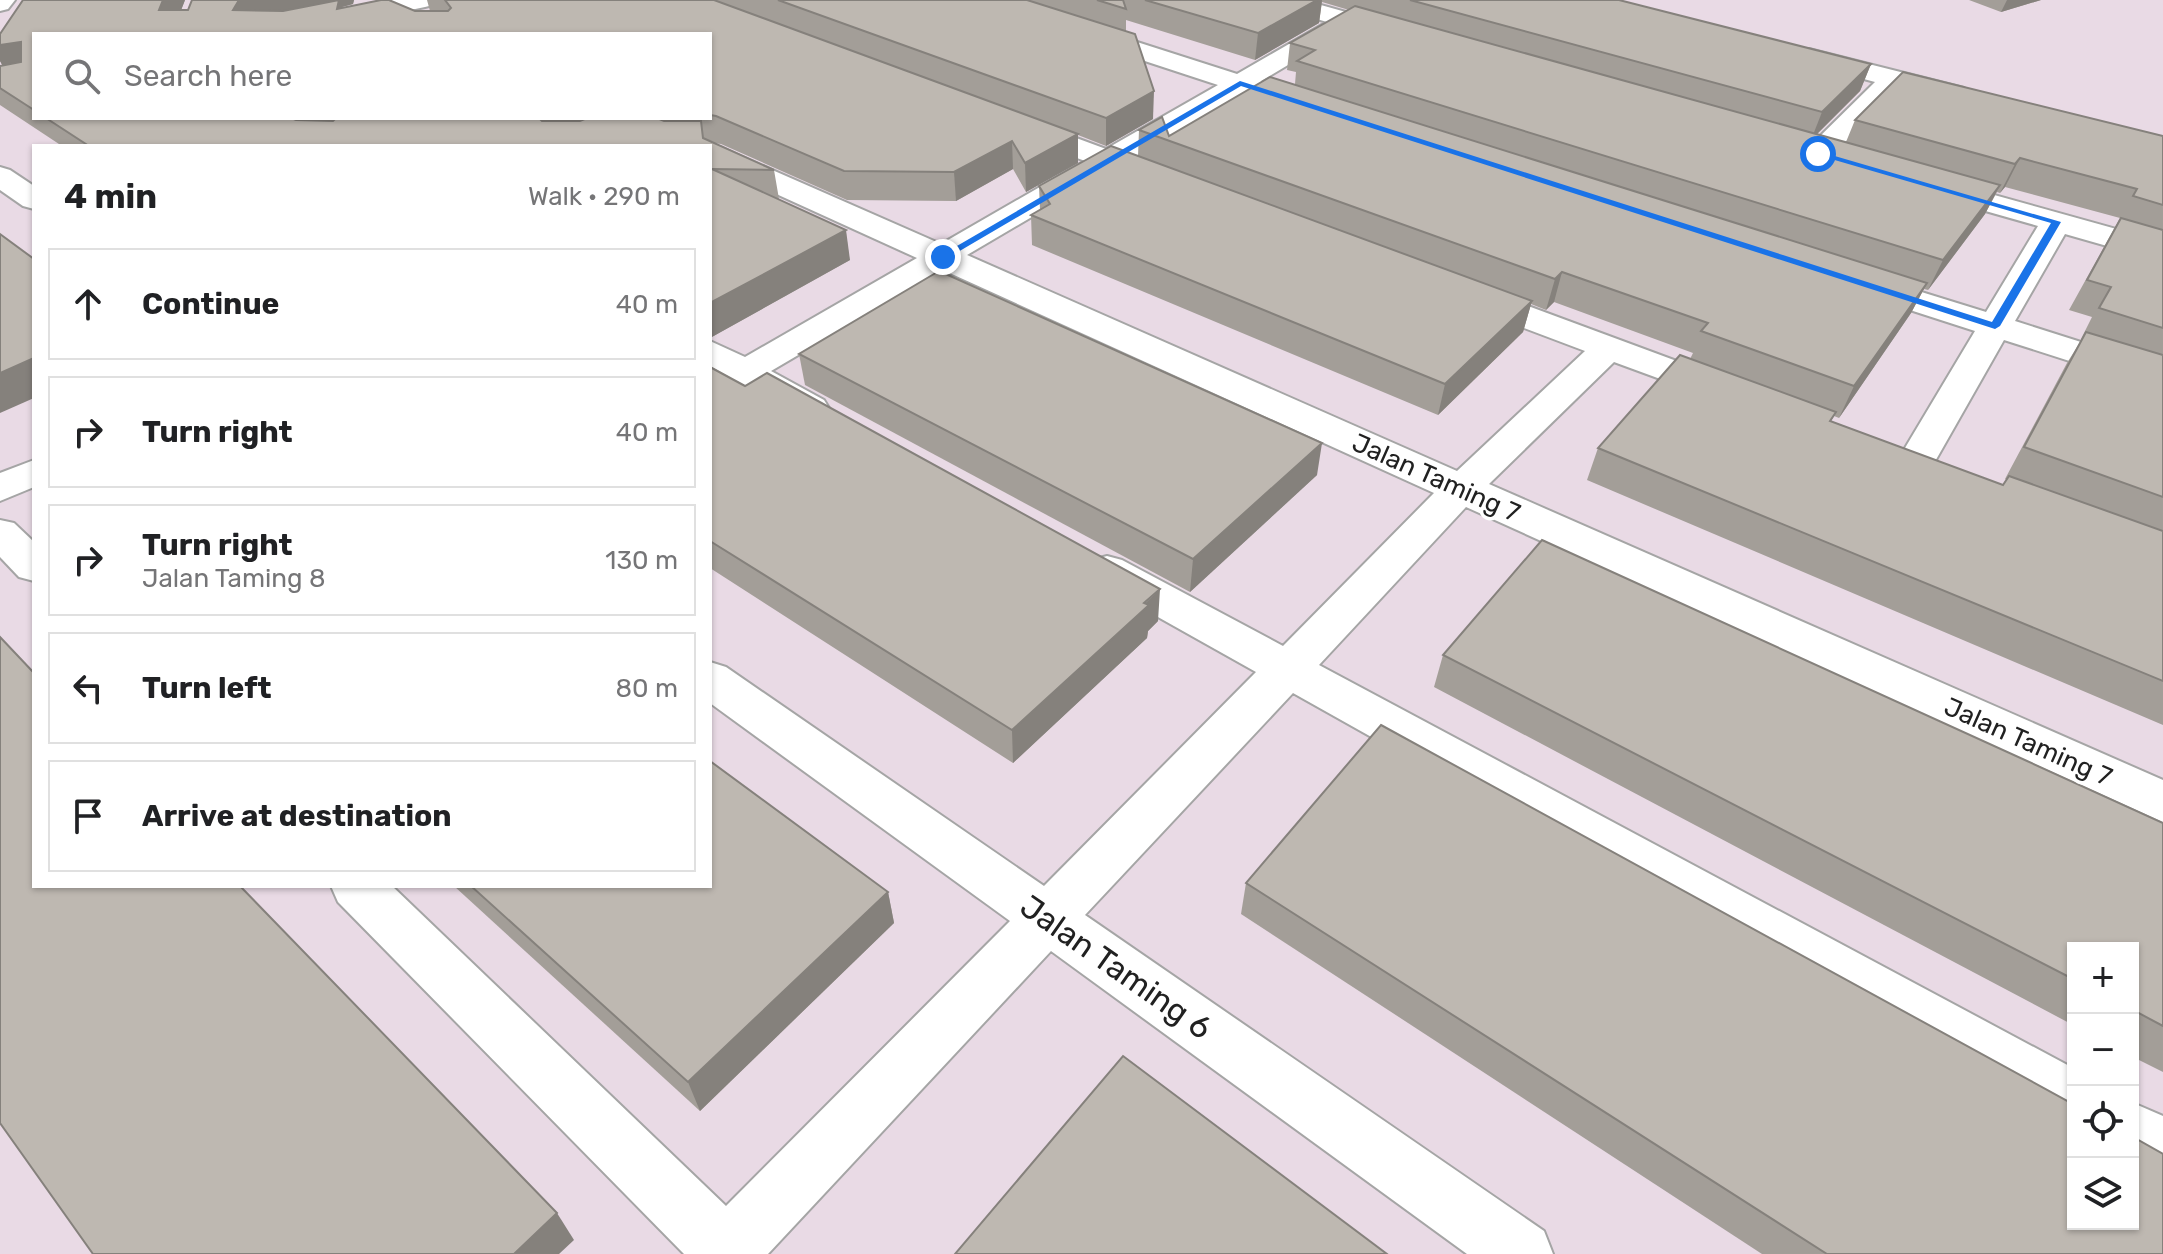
<!DOCTYPE html>
<html lang="en">
<head>
<meta charset="utf-8">
<style>
  :root { --surface:#fff; --page:#f6f6f6; --text:#202124; --muted:#757577; --line:#e0e0e0 }
  body { margin:0; font-family:Rubik,sans-serif; background:var(--page); color:var(--text) }
  .controls { position:absolute; right:24px; bottom:24px; display:grid; overflow:hidden; border-radius:0px; box-shadow:0 2px 6px #0004 }
  .controls button { width:72px; height:72px; display:grid; place-items:center; padding:0; border:0; border-bottom:2px solid var(--line); background:var(--surface); color:var(--text); font:40px sans-serif }
  .stop { position:absolute; width:24px; height:24px; margin:-18px; border:6px solid #1a73e8; border-radius:50%; background:#fff }
  .stop.end { background:#1a73e8; border-color:#fff; box-shadow:0 2px 8px #0008 }
  .list { margin:0; padding:0; list-style:none }
  h2 { display:flex; justify-content:space-between; align-items:center; height:104px; margin:0; padding:0 32px; font-size:34px }
  h2 small { font-size:26px; font-weight:400; color:var(--muted) }
  .list li { display:grid; grid-template-columns:52px 1fr auto; gap:24px; align-items:center; box-sizing:border-box; height:112px; margin:0 16px 16px; padding:0 16px; border:2px solid var(--line); border-radius:0px }
  .list b { display:block; font-size:30px; white-space:nowrap }
  .list p { margin:0; font-size:26px; white-space:nowrap; color:var(--muted) }
  .list em { font-size:26px; font-style:normal; color:var(--muted) }
  .icon { flex:none; width:44px; height:44px; fill:none; stroke:currentColor; stroke-width:2; stroke-linecap:round; stroke-linejoin:round }
  .map { position:relative; flex:none; width:2163px; height:1254px; overflow:hidden }
  .search { position:absolute; background:var(--surface); box-shadow:0 2px 6px #0004; left:32px; top:32px; width:680px; height:88px; display:flex; align-items:center; gap:20px; box-sizing:border-box; padding:0 28px; border-radius:0px; color:var(--muted); font-size:30px }
  .panel { position:absolute; background:var(--surface); box-shadow:0 2px 6px #0004; left:32px; top:144px; width:680px; height:744px; border-radius:0px }
  .map>svg:first-child { display:block }
</style>
</head>
<body>
<div class="map">
<svg width="2163" height="1254" viewBox="0 0 2163 1254">
  <rect width="100%" height="100%" fill="#f1eee7"/>
  <path fill="#e9dae5" fill-rule="evenodd" d="M0 0H2163V1254H0ZM34 34H710V118H34ZM34 146H710V886H34ZM2073 948H2133V1224H2073Z"/>
  <g fill="none" stroke-linecap="round" stroke-linejoin="round">
    <g stroke="#a5a5a5" stroke-width="4">
      <g id="minor">
        <polygon points="0,0 15,0 8,9 0,11"/>
        <polygon points="390,0 437,0 433,5 425,7 294,34 246,34 249,29 258,27"/>
        <polygon points="970,0 1006,0 1237,74 1327,22 1269,5 1265,0 1303,0 1403,28 1406,33 1403,38 1394,40 1350,28 1261,81 1321,100 1325,106 1321,112 1311,114 1243,93 1131,159 1160,170 1165,176 1160,182 1150,185 1110,171 967,255 1457,471 1585,351 1461,304 1456,297 1461,290 1473,287 1485,290 1736,383 1741,391 1736,399 1723,402 1614,362 1489,484 2163,780 2163,822 1466,507 1319,665 2073,1068 2073,1127 2052,1119 1293,693 1085,915 1544,1231 1553,1254 1467,1254 1051,951 768,1254 684,1254 338,902 331,886 392,886 726,1206 1010,921 710,703 710,662 726,667 1044,886 1256,672 1092,580 1086,570 1092,560 1107,556 1122,560 1283,646 1434,493 943,270 771,371 824,400 829,408 824,416 811,419 798,416 710,366 710,341 745,357 917,258 710,164 710,146 704,146 720,147 941,244 1085,161 1013,134 1009,128 1013,122 1023,120 1033,122 1106,149 1218,85 974,5"/>
        <polygon points="1809,49 1964,88 1968,94 1964,100 1955,102 1898,88 1828,160 1818,163 1808,160 1804,154 1808,148 1875,82 1800,62 1796,57 1800,52"/>
        <polygon points="0,167 10,170 34,186 34,209 23,206 0,190"/>
        <polygon points="1933,178 2163,242 2163,262 2065,234 2015,321 2163,368 2163,391 2004,340 1929,472 1915,475 1901,472 1896,463 1975,331 1848,290 1844,283 1848,276 1860,273 1986,312 2038,226 1922,193 1918,187 1922,181"/>
        <polygon points="34,460 34,487 0,501 0,473"/>
        <polygon points="0,520 14,523 34,542 34,581 19,577 0,557"/>
        <polygon points="2133,1103 2163,1116 2163,1178 2133,1164"/>
      </g>
    </g>
    <use href="#minor" fill="#fff" fill-rule="evenodd"/>
  </g>
  <g fill="#a39e98" fill-rule="evenodd">
    <path d="M185 0 181 10H188L192 0H354L353 4 342 7V8L415 11H430L427 0H1619L1871 64 1860 91 1817 134 1846 142 1855 120 2163 136V725L1587 480 1598 448 1690 359 1693 353 1554 302 1546 310 1531 304 1523 332 1438 415 1032 245 1031 215 1040 210 1039 186 1138 156 1139 130 1169 136 1295 84 1296 72 1287 70 1290 43 1349 10 1322 2 1319 23 1255 60 1126 20V31L1153 119 1106 146 1078 135V163L1026 192 1013 169 956 201 847 200 721 144 713 143 774 170 779 199H777L850 260 710 338V146H62L0 105V66H3L0 61V34ZM34 34H710V118H662L668 121 657 118H305L310 121 296 120 291 118H34ZM2005 187 2120 218 2069 310 2092 317 2081 339H2082L2067 363 2005 479H2006L2003 485 1831 421 1834 416 1839 418 1911 313 1924 289 1928 290 1985 214 1997 192 2000 193Z"/>
    <polygon points="1969,0 2041,0 2001,12"/>
    <polygon points="799,354 1317,475 1190,592 805,385"/>
    <polygon points="710,367 1158,621 1148,631 1147,638 1013,763 710,568"/>
    <polygon points="1443,655 2163,823 2163,1072 2133,1057 2133,948 2073,948 2073,1025 1434,687"/>
    <polygon points="1246,883 2163,1254 1762,1254 1241,914"/>
    <polygon points="454,886 710,886 888,892 894,923 700,1111"/>
  </g>
  <g fill="#85817c">
    <polygon points="163,0 185,0 172,34 159,10"/>
    <polygon points="237,0 354,0 353,4 342,7 349,26 248,26 233,10"/>
    <polygon points="1317,0 1322,0 1319,23 1255,60 1258,33"/>
    <polygon points="2007,0 2041,0 2001,12"/>
    <polygon points="21,42 34,65 7,74 0,61 0,45"/>
    <polygon points="1871,64 1860,91 1811,140 1822,112"/>
    <polygon points="1154,91 1153,119 1106,146 1106,118"/>
    <polygon points="539,118 598,118 553,137"/>
    <polygon points="1078,134 1078,163 1026,192 1025,163"/>
    <polygon points="1012,141 1013,169 956,201 954,172"/>
    <polygon points="2020,158 2005,187 2000,193 2015,164"/>
    <polygon points="2000,185 1985,214 1928,290 1943,260"/>
    <polygon points="846,230 850,260 710,338 710,303"/>
    <polygon points="1562,272 1554,302 1546,310 1555,279"/>
    <polygon points="1927,283 1911,313 1839,418 1854,386"/>
    <polygon points="1532,301 1523,332 1438,415 1445,384"/>
    <polygon points="34,358 34,398 0,413 0,373"/>
    <polygon points="1322,443 1317,475 1190,592 1193,559"/>
    <polygon points="1160,589 1158,621 1148,631 1147,638 1013,763 1012,730"/>
    <polygon points="888,892 894,923 700,1111 688,1082"/>
    <polygon points="557,1213 574,1240 559,1254 514,1254"/>
  </g>
  <g fill="#beb8b1" stroke="#85817c" stroke-width="2">
    <polygon points="23,0 163,0 159,10 188,10 192,0 239,0 233,10 283,11 339,0 337,9 381,0 389,0 415,11 448,11 451,8 445,0 714,0 1078,134 1025,163 1012,141 954,172 844,171 716,116 710,115 710,34 34,34 34,110 0,88 0,66 21,62 21,42 0,45 0,34"/>
    <polygon points="778,0 1027,0 1135,34 1154,91 1106,118"/>
    <polygon points="1097,0 1123,0 1126,9"/>
    <polygon points="1145,0 1317,0 1258,33"/>
    <polygon points="1410,0 1619,0 1871,64 1822,112"/>
    <polygon points="1355,6 2000,185 1943,260 1297,61 1315,50 1290,43"/>
    <polygon points="1903,72 2163,136 2163,205 2133,196 2137,189 2020,158 2015,164 1855,120"/>
    <polygon points="1270,77 1927,283 1854,386 1701,331 1708,323 1562,272 1555,279 1139,130 1162,117 1169,136"/>
    <polygon points="46,118 291,118 296,120 333,121 336,118 539,118 542,121 580,121 587,118 657,118 664,121 701,121 703,138 774,170 712,169 846,230 710,303 710,146 89,146"/>
    <polygon points="1111,146 1532,301 1445,384 1031,215 1050,204 1039,186"/>
    <polygon points="2121,218 2163,230 2163,328 2099,308 2111,287 2087,280"/>
    <polygon points="0,234 34,259 34,358 0,373"/>
    <polygon points="939,271 1322,443 1193,559 799,354"/>
    <polygon points="2086,332 2163,355 2163,497 2024,447"/>
    <polygon points="1680,355 1836,412 1830,421 2003,485 2009,476 2163,531 2163,681 1598,448"/>
    <polygon points="710,367 745,386 767,373 1160,589 1144,603 1149,605 1012,730 710,541"/>
    <polygon points="1542,540 2163,823 2163,1026 2133,1010 2133,948 2073,948 2073,979 1443,655"/>
    <polygon points="0,637 34,673 34,886 240,886 557,1213 514,1254 93,1254 0,1123"/>
    <polygon points="1381,725 2073,1104 2073,1224 2133,1224 2133,1137 2163,1154 2163,1254 1827,1254 1246,883"/>
    <polygon points="710,761 888,892 688,1082 471,886 710,886"/>
    <polygon points="1123,1056 1387,1254 955,1254"/>
  </g>
  <polygon fill="#1a73e8" points="1240,81 1992,322 2051,223 1814,154 1821,152 2061,222 2000,326 1995,329 1241,86 946,259 938,257"/>
  <g text-anchor="middle" dominant-baseline="central" stroke-width="7" stroke-linejoin="round" paint-order="stroke">
    <g font-size="26" fill="#212121" stroke="#fff">
      <text transform="translate(1436 478) rotate(24)">Jalan Taming 7</text>
      <text transform="translate(2028 742) rotate(24)">Jalan Taming 7</text>
    </g>
    <g font-size="32" fill="#212121" stroke="#fff">
      <text transform="translate(1116 967) rotate(35)">Jalan Taming 6</text>
    </g>
  </g>
</svg>
<div class="controls">
<button>+</button>
<button>−</button>
<button><svg class="icon" aria-label="locate" viewBox="0 0 24 24"><circle cx="12" cy="12" r="6"/><path d="M12 2v4M12 18v4M2 12h4M18 12h4"/></svg></button>
<button><svg class="icon" aria-label="layers" viewBox="0 0 24 24"><path d="M12 4l9 5-9 5-9-5zM3 14l9 5 9-5"/></svg></button>
</div>
<div class="stop" style="left:1818px;top:154px"></div>
<div class="stop end" style="left:943px;top:257px"></div>
<div class="search"><svg class="icon" aria-label="search" viewBox="0 0 24 24"><circle cx="10" cy="10" r="6"/><path d="M15 15l6 6"/></svg>Search here</div>
<section class="panel">
<h2>4 min<small>Walk · 290 m</small></h2>
<ul class="list">
<li><svg class="icon" aria-label="ahead" viewBox="0 0 24 24"><path d="M12 20V5M6 11l6-6 6 6"/></svg><div><b>Continue</b></div><em>40 m</em></li>
<li><svg class="icon" aria-label="right" viewBox="0 0 24 24"><path d="M7 20v-9h11M14 6l5 5-5 5"/></svg><div><b>Turn right</b></div><em>40 m</em></li>
<li><svg class="icon" aria-label="right" viewBox="0 0 24 24"><path d="M7 20v-9h11M14 6l5 5-5 5"/></svg><div><b>Turn right</b><p>Jalan Taming 8</p></div><em>130 m</em></li>
<li><svg class="icon" aria-label="left" viewBox="0 0 24 24"><path d="M17 20v-9H6M10 6l-5 5 5 5"/></svg><div><b>Turn left</b></div><em>80 m</em></li>
<li><svg class="icon" aria-label="arrive" viewBox="0 0 24 24"><path d="M6 21V4h12l-3 4 3 4H6"/></svg><div><b>Arrive at destination</b></div></li>
</ul>
</section>
</div>
</body>
</html>
